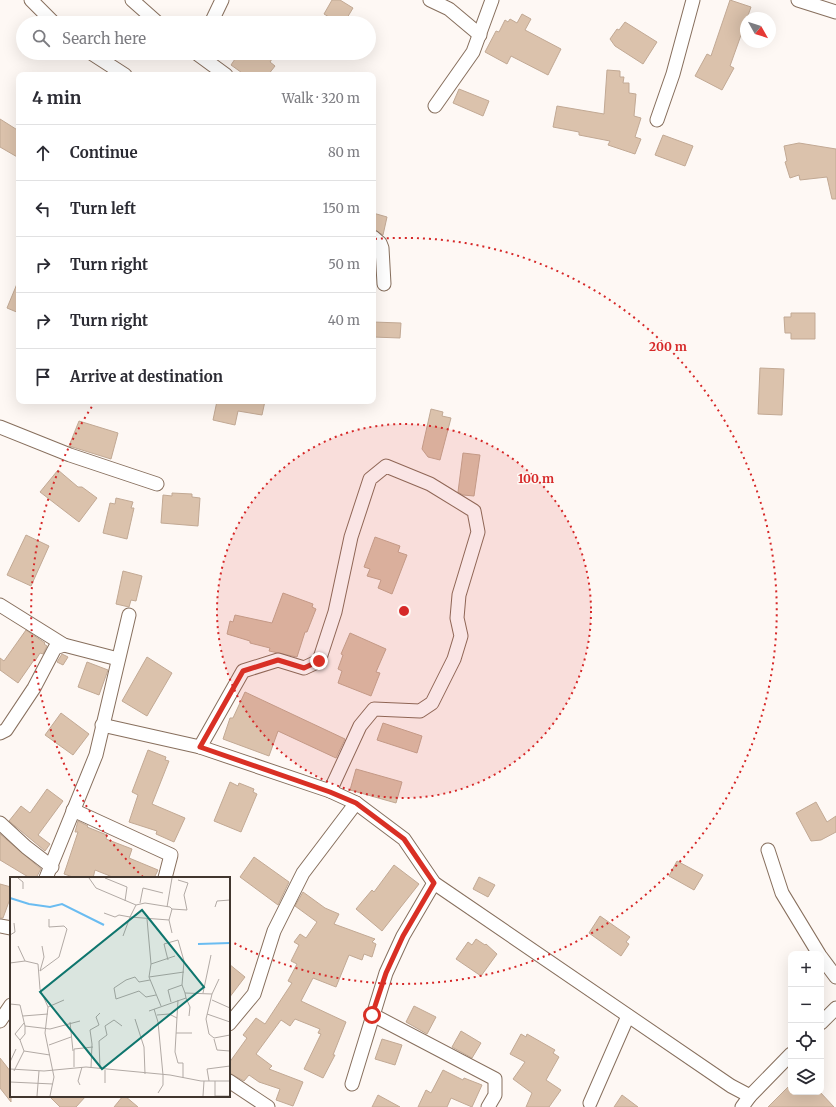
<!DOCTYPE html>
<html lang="en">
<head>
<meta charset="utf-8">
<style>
  :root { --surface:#fff; --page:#f2f2f3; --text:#2b2b33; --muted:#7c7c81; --line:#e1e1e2 }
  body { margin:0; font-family:Merriweather,serif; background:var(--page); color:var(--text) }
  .controls { position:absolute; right:12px; bottom:12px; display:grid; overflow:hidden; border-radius:8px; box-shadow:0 4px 16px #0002 }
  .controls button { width:36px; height:36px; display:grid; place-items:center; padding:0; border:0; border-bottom:1px solid var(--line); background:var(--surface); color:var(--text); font:20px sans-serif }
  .compass { position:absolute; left:740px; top:12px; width:36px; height:36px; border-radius:50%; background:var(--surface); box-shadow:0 4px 16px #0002; rotate:129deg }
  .stop { position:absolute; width:12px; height:12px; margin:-9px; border:3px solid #d93025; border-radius:50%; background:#fff }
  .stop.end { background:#d93025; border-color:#fff; box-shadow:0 1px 4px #0008 }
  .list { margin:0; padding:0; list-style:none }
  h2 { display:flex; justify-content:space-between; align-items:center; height:52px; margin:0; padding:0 16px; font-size:17px }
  h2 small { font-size:13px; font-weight:400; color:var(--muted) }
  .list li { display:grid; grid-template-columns:26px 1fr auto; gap:12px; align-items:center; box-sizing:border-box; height:56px; padding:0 16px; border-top:1px solid var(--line) }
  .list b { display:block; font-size:15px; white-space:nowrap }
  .list em { font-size:13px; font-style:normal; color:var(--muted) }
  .icon { flex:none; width:22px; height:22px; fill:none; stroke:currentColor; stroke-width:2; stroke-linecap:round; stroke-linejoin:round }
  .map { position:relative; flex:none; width:836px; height:1107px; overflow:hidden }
  .search { position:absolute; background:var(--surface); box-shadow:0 4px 16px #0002; left:16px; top:16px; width:360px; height:44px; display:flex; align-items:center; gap:10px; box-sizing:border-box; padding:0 14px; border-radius:22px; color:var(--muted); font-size:15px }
  .panel { position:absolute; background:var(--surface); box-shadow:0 4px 16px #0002; left:16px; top:72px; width:360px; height:332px; border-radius:8px }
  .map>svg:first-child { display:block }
</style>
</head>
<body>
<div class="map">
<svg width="836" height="1107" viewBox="0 0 836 1107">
  <rect width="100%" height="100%" fill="#fef8f4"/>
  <g fill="#dbc2ac" stroke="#c2a994">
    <polygon points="332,0 340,0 353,8 344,23 339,23 324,14"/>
    <polygon points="730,0 751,7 730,66 734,68 722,90 695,76 707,54 711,56"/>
    <polygon points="522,14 531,19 525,30 561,49 548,75 511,56 507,64 485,52 496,31 499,32 505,20 508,22 510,19 517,23"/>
    <polygon points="625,22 657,42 643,64 615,46 610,39 617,29 619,30"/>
    <polygon points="239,53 276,53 270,62 275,66 268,75 245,75 231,65"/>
    <polygon points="607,70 620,71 620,77 624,77 623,83 629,83 629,93 636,94 634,116 641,118 635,137 641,139 635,154 608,145 610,141 579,135 579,132 553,127 557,106 604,114"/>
    <polygon points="459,89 489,101 483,116 453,103"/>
    <polygon points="0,119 19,131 19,158 0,147"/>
    <polygon points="663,135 693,146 685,166 655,155"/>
    <polygon points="799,143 836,149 836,199 832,199 827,177 800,180 799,175 790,178 785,162 787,161 784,146"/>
    <polygon points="373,213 387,217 383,235 373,229"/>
    <polygon points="19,279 19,313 7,308"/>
    <polygon points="791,313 815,313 815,339 791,339 791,333 785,333 784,317 791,317"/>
    <polygon points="373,322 401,323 400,338 373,337"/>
    <polygon points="760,368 784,369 782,415 758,414"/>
    <polygon points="217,401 265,401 262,415 238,411 235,425 213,420"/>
    <polygon points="431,409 443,412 442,416 451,418 440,460 428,457 422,449"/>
    <polygon points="79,421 118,433 111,459 69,446"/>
    <polygon points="463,453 480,455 474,496 463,495 458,492"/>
    <polygon points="58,470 78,487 82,487 97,498 79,522 40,492"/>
    <polygon points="172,493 192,494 192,497 200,498 198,526 161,523 163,495 172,496"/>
    <polygon points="116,498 133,502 131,508 134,508 127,539 103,533 110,503 115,504"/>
    <polygon points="26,535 49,546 31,586 7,575"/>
    <polygon points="375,537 400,546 398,552 407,555 392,594 378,588 381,580 367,576 370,569 364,567"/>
    <polygon points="123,571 142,576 136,601 131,600 129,607 116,604"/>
    <polygon points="283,593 313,604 312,607 316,609 307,632 305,632 297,657 269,651 270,648 250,643 250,641 227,634 230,621 233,622 235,615 272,623"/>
    <polygon points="26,630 45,643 44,644 47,646 43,654 40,653 35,661 34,660 18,683 0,670 0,658 4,661"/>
    <polygon points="350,633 386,649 376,672 380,673 371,696 338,683 342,671 338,669 343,655 341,654"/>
    <polygon points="62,654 68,657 63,665 57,662"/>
    <polygon points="147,657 172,673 147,716 122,701"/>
    <polygon points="87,662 108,670 99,695 78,687"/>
    <polygon points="245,692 345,739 336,758 278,731 269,756 223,739 230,718 233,718"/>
    <polygon points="61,713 89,734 73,755 45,735"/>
    <polygon points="383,723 422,736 417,753 377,740"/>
    <polygon points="148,750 166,757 165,760 169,761 152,804 185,818 174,842 156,834 157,831 129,822 138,795 132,792"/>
    <polygon points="356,769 402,782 396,803 350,790"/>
    <polygon points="230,782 238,786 239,783 254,789 253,792 257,794 241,832 214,821"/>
    <polygon points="47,789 63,801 38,835 50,844 45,851 9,821 21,806 30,813"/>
    <polygon points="816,802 827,822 836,816 836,832 821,840 811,841 796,813"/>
    <polygon points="78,821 88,826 87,827 107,835 106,839 132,849 129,858 158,870 154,878 115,878 95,870 93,878 76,878 64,874 78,832 75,832"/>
    <polygon points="0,834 41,869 36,878 30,878 0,860"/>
    <polygon points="254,857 289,882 278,905 240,877"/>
    <polygon points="677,861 703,875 694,890 669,876"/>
    <polygon points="394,865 419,884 382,931 356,909 372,890 374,892"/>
    <polygon points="479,877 495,885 488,897 473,889"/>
    <polygon points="0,884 11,887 11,896 3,918 0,918"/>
    <polygon points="303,892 325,908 339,914 334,924 375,939 372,942 376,944 372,957 364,954 362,960 349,955 336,987 313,978 301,1001 346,1022 333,1055 335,1055 323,1078 304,1069 321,1034 318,1033 320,1029 295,1019 290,1026 281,1020 256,1054 272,1066 269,1069 303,1082 293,1106 276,1100 280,1089 259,1082 249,1075 244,1081 231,1074 229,1072 229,1063 247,1038 243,1035 256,1018 265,1024 292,983 288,981 297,964 291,961 299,945 294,942 300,934 306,938 317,922 295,906"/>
    <polygon points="600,916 630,937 626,942 629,944 621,956 589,933"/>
    <polygon points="476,939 485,945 486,944 497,954 481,976 456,959 468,942 472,945"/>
    <polygon points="229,964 245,977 229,998"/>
    <polygon points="414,1006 436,1017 427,1034 406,1022"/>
    <polygon points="461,1031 481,1043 472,1058 452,1047"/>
    <polygon points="521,1034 526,1037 527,1034 555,1050 553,1053 559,1057 546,1080 561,1090 549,1107 526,1107 532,1093 513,1079 525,1062 510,1054"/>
    <polygon points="382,1039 402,1045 395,1065 375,1059"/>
    <polygon points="0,1058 11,1072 11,1102 0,1088"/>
    <polygon points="443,1070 463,1080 464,1078 482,1085 472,1107 451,1098 447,1107 418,1107 426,1090 431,1093"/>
    <polygon points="791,1084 791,1092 820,1092 834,1107 768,1107"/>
    <polygon points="378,1095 400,1107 372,1107"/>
    <polygon points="622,1095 638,1107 614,1107"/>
    <polygon points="49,1096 86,1096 76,1107 60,1107"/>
    <polygon points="123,1096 125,1096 138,1107 114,1107"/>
  </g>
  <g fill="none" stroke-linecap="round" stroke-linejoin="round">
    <g stroke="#876f5d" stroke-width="15">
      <g id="street">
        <polyline points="31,0 54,23"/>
        <polyline points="132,0 158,23"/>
        <polyline points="430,0 449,9 480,35"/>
        <polyline points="798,0 836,12"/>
        <polyline points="211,23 222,0"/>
        <polyline points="91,53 125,75"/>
        <polyline points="196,53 226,75"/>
        <polyline points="435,106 473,52 492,0"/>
        <polyline points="657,120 673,74 693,0"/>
        <polyline points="373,237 380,243 382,248 384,284"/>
        <polyline points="0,427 70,455 157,484"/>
        <polyline points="0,605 64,645 118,659"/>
        <polyline points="102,725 200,747 330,791 356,803 404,839 434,883 731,1086 750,1096"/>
        <polyline points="0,733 6,730 34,688 55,648 64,645"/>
        <polyline points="200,747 243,671 278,660 304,668 319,661 335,612 351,537 370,479 386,466 430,484 474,511 478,532 459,595 457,618 461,636 454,659 432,703 420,711 374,709 360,726 330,791"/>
        <polyline points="73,810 171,855 165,878"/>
        <polyline points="0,823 26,847 52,867"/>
        <polyline points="768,850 782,893 819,954"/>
        <polyline points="46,878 96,755 129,615"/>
        <polyline points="0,926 11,928"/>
        <polyline points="821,957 836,977"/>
        <polyline points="373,1015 495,1079 495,1095 488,1107"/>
        <polyline points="0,1021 11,1005"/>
        <polyline points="821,1023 836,1008"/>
        <polyline points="229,1024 254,994 274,931 303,873 356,803"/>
        <polyline points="229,1081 268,1107"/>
        <polyline points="352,1084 386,973 403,936 434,883"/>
        <polyline points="590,1103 628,1016"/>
        <polyline points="742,1107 750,1096 791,1054"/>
      </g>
    </g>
    <use href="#street" stroke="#fff" stroke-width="13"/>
  </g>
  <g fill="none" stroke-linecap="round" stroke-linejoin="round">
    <polyline stroke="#d93025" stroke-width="5" points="319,661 304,668 278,660 243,671 200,747 330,792 356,803 404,839 434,883 403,936 386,973 372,1015"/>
  </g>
  <circle cx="404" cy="611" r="187" fill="#d62828" fill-opacity=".12"/>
  <g fill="none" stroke="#d62828" stroke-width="2" stroke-dasharray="2 4">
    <circle cx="404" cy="611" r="187"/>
    <path d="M143 877A373 373 0 0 1 95 402M375 239A373 373 0 1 1 232 942"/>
  </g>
  <g transform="translate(10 877)">
    <rect width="220" height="220" fill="#fef8f4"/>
    <path fill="none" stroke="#6abcf1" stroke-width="2" d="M0 21 19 27 40 30 52 27 94 48M188 67 220 66"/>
    <path fill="none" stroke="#b2aaa5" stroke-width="1" d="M8 1 13 5V12M79 1 86 11 126 28 120 40 159 43 162 56M95 1 117 10 115 24M130 26 133 11 153 16M126 28 135 26 160 30 162 32 159 43M157 30 162 1M205 30 207 24 220 23M162 32 177 33 174 18 178 6 168 3M94 36 105 40 109 38 120 40 113 59M137 42 141 87 139 100 151 129M0 58 5 55 4 46M8 69 15 84 28 87 30 112 38 130 35 156 44 200 40 219M32 69 34 80 30 94 49 80 57 52 54 49 39 50V42M158 83 154 67 168 63 174 84 172 108 175 116 202 117 196 142 199 157 204 161 220 158M0 86 15 84M141 87 165 79M139 100 174 95M140 103 129 105 125 100 116 103 104 111 106 122 129 114 136 120 146 118M193 116 201 78M202 117 209 102M176 121 180 130 179 139M168 123 165 175 168 186H173V201M202 123 220 131M161 125 158 113 172 108M0 127 10 128 15 149V157L10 163 14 174 4 194M38 130 54 123M144 132 148 145 153 198V208L148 216M139 134 176 121 175 116M197 137 220 145M147 138 159 137 167 141M13 139 38 137M125 142 134 170 135 197M60 145 63 174M15 149 40 152 70 144M166 156H182M204 162 207 173 220 174M10 163 5 157 14 146M39 168 61 160M14 174 40 178M0 185 6 172M64 190V172L83 170M81 191 82 167 80 153 89 148 86 140 90 136M0 192 34 194 76 190 160 198 191 204H220M90 192 89 164 97 158 95 149 104 143 112 149M95 193V206M199 204 197 192 220 189M205 204V219M0 205 43 207M70 208 68 204 72 190M27 219 29 194M193 219 194 204M205 219H220"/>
    <path fill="#0f766e" fill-opacity="0.15" stroke="#0f766e" stroke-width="2" d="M132 33 194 110 92 192 30 115Z"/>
    <rect width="220" height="220" fill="none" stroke="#41362e" stroke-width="2"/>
  </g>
  <circle cx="404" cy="611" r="6" fill="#d62828" stroke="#fef8f4" stroke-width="2"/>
  <g font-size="12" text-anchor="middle" font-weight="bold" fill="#d62828" stroke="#fef8f4" stroke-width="3" stroke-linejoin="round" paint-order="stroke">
    <text x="668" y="351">200 m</text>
    <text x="536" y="483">100 m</text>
  </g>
</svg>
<div class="controls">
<button>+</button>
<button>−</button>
<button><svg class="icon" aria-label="locate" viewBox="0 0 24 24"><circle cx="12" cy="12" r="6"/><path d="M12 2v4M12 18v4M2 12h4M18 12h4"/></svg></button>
<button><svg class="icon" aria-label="layers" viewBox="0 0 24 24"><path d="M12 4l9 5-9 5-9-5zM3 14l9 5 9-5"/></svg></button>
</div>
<svg class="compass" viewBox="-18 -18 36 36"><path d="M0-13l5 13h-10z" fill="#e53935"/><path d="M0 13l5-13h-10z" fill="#7c7c81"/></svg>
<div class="stop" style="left:372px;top:1015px"></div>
<div class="stop end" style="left:319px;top:661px"></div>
<div class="search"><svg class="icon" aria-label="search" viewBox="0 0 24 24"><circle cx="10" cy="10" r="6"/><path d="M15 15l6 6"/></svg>Search here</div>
<section class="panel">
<h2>4 min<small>Walk · 320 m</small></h2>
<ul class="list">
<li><svg class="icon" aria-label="ahead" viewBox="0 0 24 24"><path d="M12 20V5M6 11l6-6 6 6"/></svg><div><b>Continue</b></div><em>80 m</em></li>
<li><svg class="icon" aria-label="left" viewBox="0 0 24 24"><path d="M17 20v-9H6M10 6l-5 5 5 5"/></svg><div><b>Turn left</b></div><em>150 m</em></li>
<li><svg class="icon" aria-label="right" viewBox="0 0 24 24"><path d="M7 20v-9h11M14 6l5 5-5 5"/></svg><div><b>Turn right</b></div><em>50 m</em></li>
<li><svg class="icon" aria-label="right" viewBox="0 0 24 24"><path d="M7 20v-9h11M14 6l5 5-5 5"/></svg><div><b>Turn right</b></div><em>40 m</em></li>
<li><svg class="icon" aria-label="arrive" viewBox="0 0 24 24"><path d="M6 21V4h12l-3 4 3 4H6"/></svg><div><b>Arrive at destination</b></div></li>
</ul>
</section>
</div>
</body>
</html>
